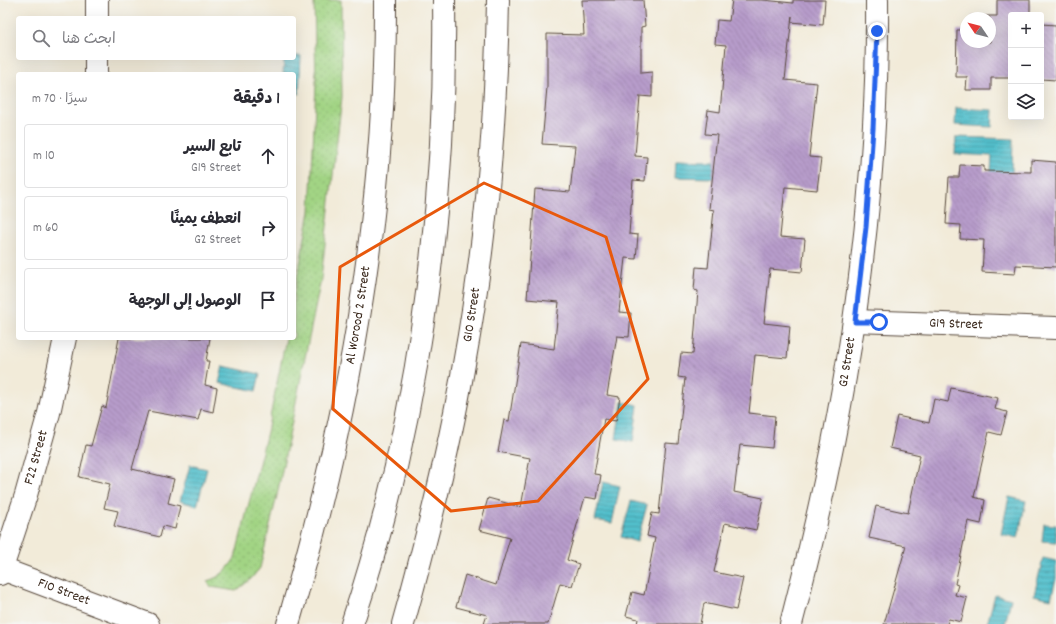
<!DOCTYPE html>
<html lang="ar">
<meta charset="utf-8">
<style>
:root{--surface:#fff;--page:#f7f7f7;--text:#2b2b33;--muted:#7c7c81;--line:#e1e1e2}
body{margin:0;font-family:Dekko,"Playpen Sans Arabic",sans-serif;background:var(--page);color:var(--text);direction:rtl}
.controls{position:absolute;right:12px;top:12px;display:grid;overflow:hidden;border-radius:4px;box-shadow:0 4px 16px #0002}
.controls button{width:36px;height:36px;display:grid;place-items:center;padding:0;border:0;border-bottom:1px solid var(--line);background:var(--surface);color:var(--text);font:20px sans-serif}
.compass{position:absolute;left:960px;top:12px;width:36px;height:36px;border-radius:50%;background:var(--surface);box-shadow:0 4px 16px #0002;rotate:305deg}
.stop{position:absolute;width:12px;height:12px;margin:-9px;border:3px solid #2563eb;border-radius:50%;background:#fff}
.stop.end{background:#2563eb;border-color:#fff;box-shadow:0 1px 4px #0008}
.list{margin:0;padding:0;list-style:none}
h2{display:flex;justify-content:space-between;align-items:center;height:52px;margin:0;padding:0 16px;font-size:17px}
h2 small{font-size:13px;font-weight:400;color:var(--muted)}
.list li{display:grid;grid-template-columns:26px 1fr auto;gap:12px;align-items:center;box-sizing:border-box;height:64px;margin:0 8px 8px;padding:0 8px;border:1px solid var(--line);border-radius:4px}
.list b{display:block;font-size:15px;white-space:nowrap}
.list p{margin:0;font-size:13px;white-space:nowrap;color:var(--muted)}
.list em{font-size:13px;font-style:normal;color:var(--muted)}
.icon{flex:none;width:22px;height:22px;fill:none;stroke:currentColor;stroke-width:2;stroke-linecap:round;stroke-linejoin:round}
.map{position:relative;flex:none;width:1056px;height:624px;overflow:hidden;direction:ltr}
.search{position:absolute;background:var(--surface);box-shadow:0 4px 16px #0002;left:16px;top:16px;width:280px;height:44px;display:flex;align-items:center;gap:10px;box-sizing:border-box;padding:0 14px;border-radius:4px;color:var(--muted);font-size:15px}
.panel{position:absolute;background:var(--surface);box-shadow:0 4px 16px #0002;left:16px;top:72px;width:280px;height:268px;border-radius:4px;direction:rtl}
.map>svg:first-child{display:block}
.grass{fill:url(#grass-dots);stroke:#6e7f51}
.water{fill:url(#water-rules);stroke:#467475}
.building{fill:url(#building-back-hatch)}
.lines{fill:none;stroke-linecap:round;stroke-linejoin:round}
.minor-casing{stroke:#56473a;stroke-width:24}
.minor{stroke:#fff;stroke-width:22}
.route{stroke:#2563eb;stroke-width:5}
.marked{fill:none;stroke:#e8590c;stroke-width:3;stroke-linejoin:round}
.labels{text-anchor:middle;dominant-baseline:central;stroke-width:3;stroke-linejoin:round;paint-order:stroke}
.street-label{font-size:14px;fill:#3b2a1e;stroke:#f6f6f2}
</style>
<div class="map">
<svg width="1056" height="624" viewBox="0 0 1056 624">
<defs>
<pattern id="grass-dots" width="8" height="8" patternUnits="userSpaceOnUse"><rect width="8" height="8" fill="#a2d484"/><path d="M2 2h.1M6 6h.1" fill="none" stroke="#8cb672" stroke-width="1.8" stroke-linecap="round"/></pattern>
<pattern id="water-rules" width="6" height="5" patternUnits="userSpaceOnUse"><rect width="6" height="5" fill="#52bfcc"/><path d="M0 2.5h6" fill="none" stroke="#459ba5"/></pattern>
<pattern id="building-back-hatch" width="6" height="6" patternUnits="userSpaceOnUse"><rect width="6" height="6" fill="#b79ccb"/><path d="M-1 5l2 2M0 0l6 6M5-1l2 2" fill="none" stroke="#967fa4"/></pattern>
</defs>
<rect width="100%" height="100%" fill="#f6f6f2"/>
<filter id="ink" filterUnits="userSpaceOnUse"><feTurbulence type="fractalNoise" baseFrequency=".025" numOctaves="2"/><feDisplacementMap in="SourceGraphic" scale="8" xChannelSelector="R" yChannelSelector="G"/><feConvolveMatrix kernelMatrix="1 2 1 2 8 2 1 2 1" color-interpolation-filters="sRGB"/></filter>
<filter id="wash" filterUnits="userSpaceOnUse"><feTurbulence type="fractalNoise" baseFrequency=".012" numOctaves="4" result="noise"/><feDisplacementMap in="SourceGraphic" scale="16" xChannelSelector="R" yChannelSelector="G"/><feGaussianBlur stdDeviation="0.9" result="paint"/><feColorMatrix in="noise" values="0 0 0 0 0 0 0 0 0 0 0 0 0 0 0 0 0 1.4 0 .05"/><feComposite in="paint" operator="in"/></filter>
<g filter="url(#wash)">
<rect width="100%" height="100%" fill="#f2ebd9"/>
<path class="grass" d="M314,0h27l1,97 -21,182 -45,221 -16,68 -9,11 -15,12 -25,-4 -4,-6c14,-4 20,-11 28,-23l32,-126 19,-94h8v-44l16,-83 6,-127z"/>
<g class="water">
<polygon points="294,56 301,56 299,94 294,94 294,74 283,74 284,58 294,58"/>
<polygon points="956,108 993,110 992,127 955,125"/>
<polygon points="956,137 1013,139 1012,173 991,172 992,156 955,154"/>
<polygon points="676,160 714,161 713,178 675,177"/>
<polygon points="223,366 260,374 256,391 219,383"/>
<polygon points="622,402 638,405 633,442 616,439"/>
<polygon points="190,465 207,469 197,506 180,501"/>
<polygon points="603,482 620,486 612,523 595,520"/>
<polygon points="1009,497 1026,501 1018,538 1001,534"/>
<polygon points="631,501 647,505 637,542 621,537"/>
<polygon points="1044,524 1056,525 1056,542 1042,541"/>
<polygon points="1043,558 1056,561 1056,578 1051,599 1034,595"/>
<polygon points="995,595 1011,599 1005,624 987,624"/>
</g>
<g id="blocks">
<g class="building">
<polygon points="582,0 643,0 645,26 641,27 641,73 652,72 652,97 640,96 635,156 647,157 645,181 633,180 629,234 638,235 636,259 625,258 619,312 631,313 629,337 617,336 607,395 620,397 616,421 604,419 594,474 601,475 597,499 585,497 567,560 579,564 572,586 560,583 548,624 484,624 487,615 456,607 465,575 496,585 510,538 479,530 488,498 521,507 530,458 498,452 504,420 509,421 521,344 554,349 559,302 527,299 535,189 570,192 575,146 542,144 547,87 547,34 584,35"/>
<polygon points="732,0 763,0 793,3 793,0 825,0 823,25 791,22 792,16 785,80 817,83 809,157 821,158 817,190 785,187 780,237 805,239 802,272 770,269 764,323 790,326 787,358 755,355 749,413 775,416 772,448 740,445 734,492 763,498 756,530 725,523 714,572 743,578 736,610 704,603 700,624 637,624 638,619 626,616 632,592 644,595 655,538 647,536 652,513 659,514 666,443 678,444 685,378 678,377 681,353 693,354 698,291 694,290 696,267 708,268 714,210 709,209 717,135 705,134 708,110 720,112 726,45 715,44 717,20 729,21"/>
<polygon points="997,0 1030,0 1030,15 1011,15 1011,78 991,78 991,90 966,90 967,77 956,77 957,30 966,30 966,42 990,42 990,18 972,18 972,16 997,16"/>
<polygon points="1041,24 1056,25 1056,80 1041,79"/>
<polygon points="1031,160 1056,162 1056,267 1016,265 1015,274 982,272 984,240 960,239 961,225 946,224 949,177 959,177 960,165 984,166 984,171 1031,172"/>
<polygon points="119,338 210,338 206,361 209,361 205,385 217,388 213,412 201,409 198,420 148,411 132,469 174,479 168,503 180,506 175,529 163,526 160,537 114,526 118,511 104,508 110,484 79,477 86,445 91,446 102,406 106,408"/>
<polygon points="951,388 998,398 995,409 1007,412 1001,435 989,432 974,497 985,500 981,524 968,521 955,584 958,585 955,595 967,598 961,622 949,619 947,624 884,624 906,546 869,538 876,506 908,513 920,455 890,448 897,416 929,423 934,399 948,402"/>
</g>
</g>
</g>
<g filter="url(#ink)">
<use href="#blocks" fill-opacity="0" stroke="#56473a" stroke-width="1"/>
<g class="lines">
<defs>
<g id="minor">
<polyline points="97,0 97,18"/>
<polyline points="96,74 96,58"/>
<path id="s1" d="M855,321l201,7"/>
<path id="s2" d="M2,569l146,55"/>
<path id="s3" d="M0,574l26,-79 23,-82 16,-75"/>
<path id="s4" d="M288,624c59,-200 98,-415 97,-624"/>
<path d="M352,624c66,-197 95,-416 92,-624"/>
<path id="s5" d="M403,624c24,-86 46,-172 61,-260 22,-120 32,-242 34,-364"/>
<path id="s6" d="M791,624c54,-204 88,-413 86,-624"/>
</g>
</defs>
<use href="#minor" class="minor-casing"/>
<use href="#minor" class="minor"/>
</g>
</g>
<g class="lines" filter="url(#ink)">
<polyline class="route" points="877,31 873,129 866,227 855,322 879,322"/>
</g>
<path class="marked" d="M484,183l122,54 42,142 -110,122 -87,10 -118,-102 7,-142z"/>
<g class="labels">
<g class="street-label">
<text stroke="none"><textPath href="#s4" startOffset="317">Al Worood 2 Street</textPath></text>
<text stroke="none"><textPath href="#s5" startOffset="317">G10 Street</textPath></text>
<text stroke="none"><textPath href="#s1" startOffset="101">G19 Street</textPath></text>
<text stroke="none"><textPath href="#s6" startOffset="268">G2 Street</textPath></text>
<text stroke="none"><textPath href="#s3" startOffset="122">F22 Street</textPath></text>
<text stroke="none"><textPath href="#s2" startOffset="66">F10 Street</textPath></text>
</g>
</g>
</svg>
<div class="controls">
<button>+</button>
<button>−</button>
<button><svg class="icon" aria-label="layers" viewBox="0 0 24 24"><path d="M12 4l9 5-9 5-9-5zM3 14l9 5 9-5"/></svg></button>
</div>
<svg class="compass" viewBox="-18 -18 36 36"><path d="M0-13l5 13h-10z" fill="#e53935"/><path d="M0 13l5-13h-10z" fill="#7c7c81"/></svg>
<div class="stop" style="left:879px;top:322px"></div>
<div class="stop end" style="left:877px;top:31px"></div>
<div class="search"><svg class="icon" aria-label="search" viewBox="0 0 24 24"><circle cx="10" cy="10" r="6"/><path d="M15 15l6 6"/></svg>ابحث هنا</div>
<section class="panel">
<h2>1 دقيقة<small>سيرًا · 70 m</small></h2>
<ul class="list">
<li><svg class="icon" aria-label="ahead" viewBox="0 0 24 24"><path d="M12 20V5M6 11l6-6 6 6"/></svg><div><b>تابع السير</b><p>G19 Street</p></div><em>10 m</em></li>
<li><svg class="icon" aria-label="right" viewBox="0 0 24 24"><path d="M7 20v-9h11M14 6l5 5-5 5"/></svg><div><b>انعطف يمينًا</b><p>G2 Street</p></div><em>60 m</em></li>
<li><svg class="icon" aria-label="arrive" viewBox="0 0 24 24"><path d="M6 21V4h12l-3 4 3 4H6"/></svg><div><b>الوصول إلى الوجهة</b></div></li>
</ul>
</section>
</div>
